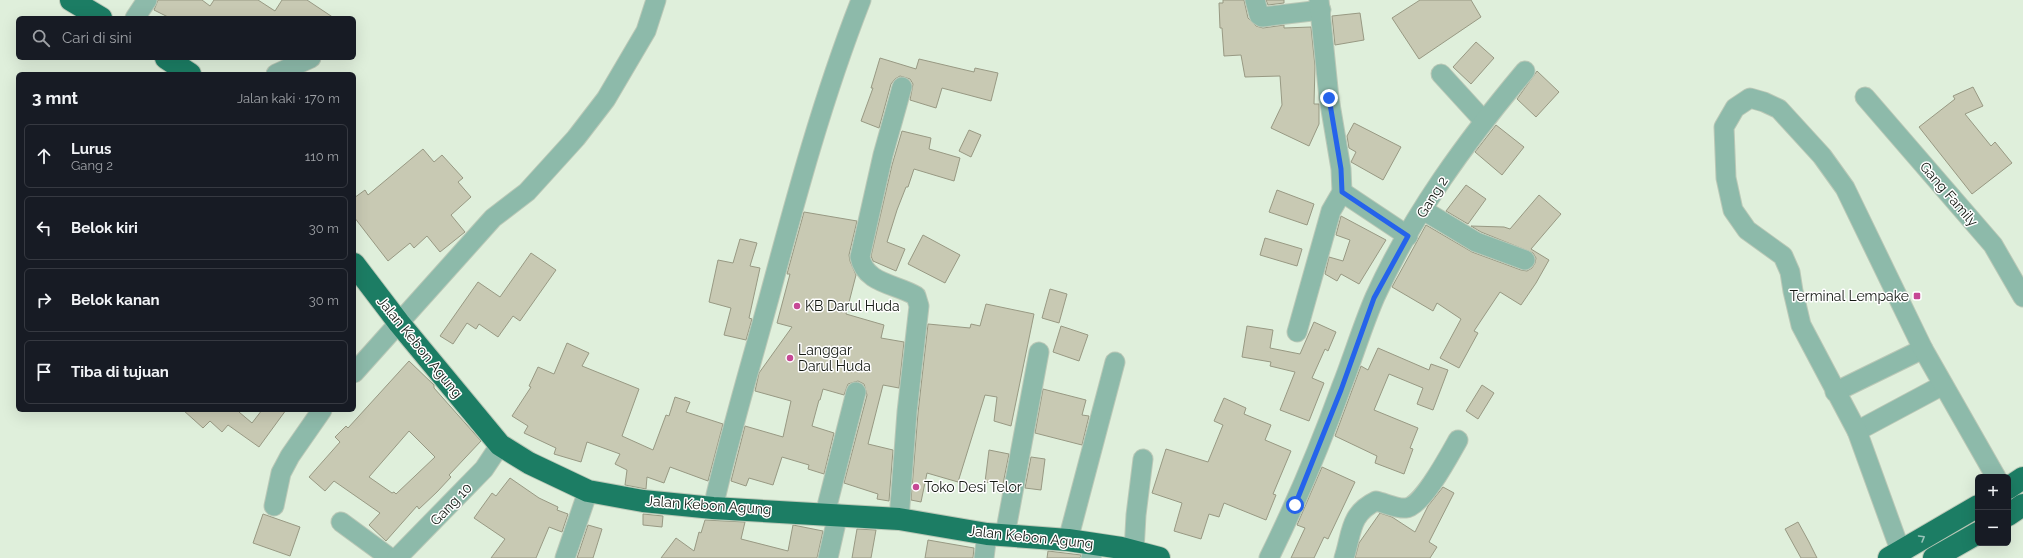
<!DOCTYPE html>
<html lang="id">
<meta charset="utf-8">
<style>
:root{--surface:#171b24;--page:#20242c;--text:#f1f3f6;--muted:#9ea1a6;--line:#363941}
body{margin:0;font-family:Raleway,sans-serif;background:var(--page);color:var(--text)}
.controls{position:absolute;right:12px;bottom:12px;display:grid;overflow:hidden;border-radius:6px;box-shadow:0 4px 16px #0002}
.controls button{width:36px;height:36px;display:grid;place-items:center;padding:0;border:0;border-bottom:1px solid var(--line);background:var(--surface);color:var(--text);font:20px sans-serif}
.stop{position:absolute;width:12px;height:12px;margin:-9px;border:3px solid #2563eb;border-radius:50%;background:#fff}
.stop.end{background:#2563eb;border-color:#fff;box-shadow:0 1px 4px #0008}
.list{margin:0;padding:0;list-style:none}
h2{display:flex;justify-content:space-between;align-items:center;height:52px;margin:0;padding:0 16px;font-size:17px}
h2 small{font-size:13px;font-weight:400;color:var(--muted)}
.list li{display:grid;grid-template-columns:26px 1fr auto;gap:12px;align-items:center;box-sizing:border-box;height:64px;margin:0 8px 8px;padding:0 8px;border:1px solid var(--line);border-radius:6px}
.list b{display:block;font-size:15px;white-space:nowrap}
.list p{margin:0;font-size:13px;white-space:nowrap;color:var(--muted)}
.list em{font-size:13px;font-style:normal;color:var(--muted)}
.icon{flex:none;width:22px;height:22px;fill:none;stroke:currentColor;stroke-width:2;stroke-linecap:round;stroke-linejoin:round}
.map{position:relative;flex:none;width:2023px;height:558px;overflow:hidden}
.search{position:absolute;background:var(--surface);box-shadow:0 4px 16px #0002;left:16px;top:16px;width:340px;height:44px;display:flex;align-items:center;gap:10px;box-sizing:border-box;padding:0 14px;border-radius:6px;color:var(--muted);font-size:15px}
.panel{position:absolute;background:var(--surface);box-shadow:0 4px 16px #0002;left:16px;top:72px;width:340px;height:340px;border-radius:6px}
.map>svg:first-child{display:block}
.building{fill:#c8c9b3;stroke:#989983;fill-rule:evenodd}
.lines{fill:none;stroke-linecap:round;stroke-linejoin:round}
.minor-casing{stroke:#bac8b7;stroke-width:21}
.highway-casing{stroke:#bac8b7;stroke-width:24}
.minor{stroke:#8dbaaa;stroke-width:19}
.highway{stroke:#1c7d64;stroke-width:22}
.oneway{stroke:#99c4b9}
.route{stroke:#2563eb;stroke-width:5}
.poi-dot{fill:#c64895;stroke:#fff;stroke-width:1.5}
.labels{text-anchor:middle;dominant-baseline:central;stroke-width:3;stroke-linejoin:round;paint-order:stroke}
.street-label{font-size:14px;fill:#131812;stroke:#fff}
.poi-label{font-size:14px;fill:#131812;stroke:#fff;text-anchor:start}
</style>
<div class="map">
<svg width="2023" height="558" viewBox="0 0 2023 558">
<rect width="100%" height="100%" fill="#dfefdb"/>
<g class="building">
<polygon points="158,0 202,0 210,6 214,0 258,0 275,11 282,0 307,0 334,18 170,18 154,10"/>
<polygon points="1223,0 1244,0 1248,18 1256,26 1263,28 1284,25 1284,28 1311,27 1315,66 1314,104 1319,104 1319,124 1309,146 1271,128 1282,105 1280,76 1245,77 1241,55 1224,56 1222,28 1220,28 1219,3 1223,3"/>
<polygon points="1266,0 1284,0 1284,3 1268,5"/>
<polygon points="1420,0 1471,0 1481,17 1419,59 1392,18"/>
<polygon points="1360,13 1364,40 1335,45 1332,16"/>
<polygon points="1476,42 1494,58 1471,84 1453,67"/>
<polygon points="880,58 916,69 919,59 974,72 975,68 998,73 991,101 942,88 936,108 910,100 913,84 910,79 900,76 895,79 891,84 879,128 861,121 873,88 871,88"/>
<polygon points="1537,71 1559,92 1536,117 1517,99"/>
<polygon points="1973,87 1983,106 1965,114 1991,146 1995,142 2012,163 1972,194 1919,127 1955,99 1953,96"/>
<polygon points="1354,123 1401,147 1383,180 1351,162 1356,152 1349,148 1347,136"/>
<polygon points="1496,125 1524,147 1502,175 1475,152"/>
<polygon points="969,130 981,135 971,157 959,151"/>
<polygon points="902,131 931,138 929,149 960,158 954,181 914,169 908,187 906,187 897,210 887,242 905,249 896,271 873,261 871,256 892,165"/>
<polygon points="423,149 434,162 442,155 463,178 458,182 471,197 451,215 465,232 440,252 427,236 414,248 410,243 388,261 354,217 354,198 365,190 368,195"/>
<polygon points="1466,185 1486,199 1468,224 1446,211"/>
<polygon points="1277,190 1314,204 1307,225 1269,212"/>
<polygon points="1539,195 1561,214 1531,249 1549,260 1536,283 1521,305 1500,292 1474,331 1478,333 1459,368 1440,358 1461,319 1437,303 1433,311 1392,287 1426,225 1472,252 1521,270 1527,271 1532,268 1535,263 1536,258 1533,253 1481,232 1471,226 1504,227 1510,229"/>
<polygon points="804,212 857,221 849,255 850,261 856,275 846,314 884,325 881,338 904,342 899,388 883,385 868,444 893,450 889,501 877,499 878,494 844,483 867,395 864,384 858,381 848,384 844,395 823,389 820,400 819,400 812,426 834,433 824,474 808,469 809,465 782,457 773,485 749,478 746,486 731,481 745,426 783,437 791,401 755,391 759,373 792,327 777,323 790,274 787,274"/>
<polygon points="1341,216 1386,240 1359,284 1341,274 1337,281 1325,274 1329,257 1343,261 1350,240 1336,235"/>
<polygon points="923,235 960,255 945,283 908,264"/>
<polygon points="1265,238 1302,249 1297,266 1260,255"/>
<polygon points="740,239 757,243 750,266 760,268 749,318 752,319 746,340 724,335 731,308 709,302 718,260 733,263"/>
<polygon points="531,253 556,270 520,321 513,316 498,337 479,324 476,329 467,323 453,344 440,336 478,282 500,297"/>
<polygon points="1050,289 1067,294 1059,323 1042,318"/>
<polygon points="986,304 1034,314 1011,426 994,421 997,397 985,395 958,482 927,473 921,502 911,500 918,413 928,324 970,328 971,324 980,326"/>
<polygon points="1314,322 1336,332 1328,351 1325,349 1312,378 1324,383 1309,421 1280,410 1295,372 1270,366 1271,362 1242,357 1247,326 1273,330 1270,348 1300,354"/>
<polygon points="1061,326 1088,335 1079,361 1053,352"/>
<polygon points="567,343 589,353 582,366 639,389 622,436 653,450 666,415 669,416 675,397 690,402 686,412 723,424 708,481 670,467 664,483 647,477 646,489 625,485 627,470 615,464 620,454 587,442 581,462 554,454 556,448 524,433 528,426 512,416 531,387 529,386 538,367 554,374"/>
<polygon points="1378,348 1429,370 1431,364 1448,370 1433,410 1417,404 1423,388 1389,374 1374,410 1418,428 1410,448 1413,449 1404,474 1375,463 1377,456 1335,436 1361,366 1368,370"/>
<path d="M409,361l25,24v3l47,53 -32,34 2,2 -14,15 -18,17 -2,-3 -31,35 -17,-16 11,-12 -46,-32 -9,10 -16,-14 31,-35 -5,-5 11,-11 2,2zM409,431l26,26 -39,37 -2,-2 -2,1 -23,-16z"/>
<polygon points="1482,385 1494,393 1478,419 1466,411"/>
<polygon points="1043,389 1086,400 1082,415 1089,416 1082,445 1035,433"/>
<polygon points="1224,398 1246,408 1244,414 1271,425 1265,440 1291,451 1273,494 1276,495 1266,520 1224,503 1219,517 1209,514 1201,539 1174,531 1182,503 1152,493 1166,449 1208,462 1223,425 1214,421"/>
<polygon points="183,410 241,410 239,412 252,423 262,410 286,410 259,447 228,425 222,432 210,421 203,428"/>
<polygon points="989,450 1009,454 1003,484 985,482"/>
<polygon points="1031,457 1045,459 1041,490 1025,488"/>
<polygon points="1322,467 1355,482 1328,539 1324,537 1314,558 1291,558 1305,528 1297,525"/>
<polygon points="510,478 539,498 558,507 557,510 568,514 562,532 549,527 536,558 491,558 505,539 474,518 492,493 496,496"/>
<polygon points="1443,487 1454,493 1429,542 1437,547 1430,558 1355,558 1359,543 1380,513 1392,517 1415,532 1428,506"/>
<polygon points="263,514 300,527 290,556 253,543"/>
<polygon points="643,514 663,516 662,527 643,525"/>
<polygon points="705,520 745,522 741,539 788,551 793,525 823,531 817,558 661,558 676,538 694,551 699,532 701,533"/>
<polygon points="1798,522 1809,542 1817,558 1801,558 1796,549 1785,529"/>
<polygon points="588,525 602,529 593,558 577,558"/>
<polygon points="857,529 876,530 871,558 852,558"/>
<polygon points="928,540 974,548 973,558 925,558"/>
<polygon points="1048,551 1081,555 1080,558 1047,558"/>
</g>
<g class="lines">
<defs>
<g id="minor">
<polyline points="1255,0 1259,15 1262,17 1321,10"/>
<polyline points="135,18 147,0"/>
<polyline points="276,74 311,58"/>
<polyline points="1441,74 1483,120"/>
<polyline points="1865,97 1993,245 2023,297"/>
<polyline points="1342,192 1408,236"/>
<polyline points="1423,210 1476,242 1525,260"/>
<polyline points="1297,332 1331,211 1342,192 1341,169 1329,98 1319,0"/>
<polyline points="354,373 493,218 527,192 576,138 606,99 646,31 656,0"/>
<polyline points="1835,392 1923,349"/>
<polyline points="1857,431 1943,385"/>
<polyline points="274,506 281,473 290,456 322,410"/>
<path d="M713,508c16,-71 37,-140 56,-210 27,-101 54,-201 92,-298"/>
<polyline points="825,514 856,392"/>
<path d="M899,519l8,-107 12,-106 -3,-10c-19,-12 -51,-12 -56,-39l23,-102 19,-68"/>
<polyline points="341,522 390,558"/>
<polyline points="1005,535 1039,352"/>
<polyline points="1068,540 1115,362"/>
<polyline points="1134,551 1136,515 1143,459"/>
<polyline points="397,558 484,469 500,445"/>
<polyline points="565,558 588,491"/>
<polyline points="828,558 838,514"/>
<polyline points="984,558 987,534"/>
<polyline points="1091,558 1095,544"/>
<path d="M1269,558c27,-55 51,-112 72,-170 12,-30 21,-61 34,-91 37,-82 92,-157 150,-226"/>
<path d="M1344,558c8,-24 5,-44 32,-57 9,2 21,8 30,7 16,-1 44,-54 52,-68"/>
<polyline points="1903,558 1857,431 1801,325 1793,291 1790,272 1783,256 1747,230 1733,210 1726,178 1724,127 1735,108 1750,98 1764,102 1779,109 1822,156 1845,188 1923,349 1996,477"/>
</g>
<g id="highway">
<polyline points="71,0 101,18"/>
<polyline points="166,58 190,74"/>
<polyline points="354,264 399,323 500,445 529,463 588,491 643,501 713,508 899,519 987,534 1068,540 1121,548 1159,558"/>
<polyline points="2008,488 2023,478"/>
<polyline points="2008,515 2023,505"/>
<polyline points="1889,558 1978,506"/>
<polyline points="1934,558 1978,533"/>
</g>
</defs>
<use href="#minor" class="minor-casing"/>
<use href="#highway" class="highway-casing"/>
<use href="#minor" class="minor"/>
<use href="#highway" class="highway"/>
</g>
<defs><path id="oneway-chevron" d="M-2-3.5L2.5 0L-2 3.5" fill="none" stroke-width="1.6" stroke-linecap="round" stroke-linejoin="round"/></defs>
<use class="oneway" href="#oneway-chevron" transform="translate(1922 538) rotate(-30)"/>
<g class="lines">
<polyline class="route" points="1295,505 1341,390 1374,298 1408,236 1342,192 1341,169 1329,98"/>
</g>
<g class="poi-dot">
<rect x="1913" y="292" width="8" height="8" rx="2"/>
<circle cx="797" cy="306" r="4"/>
<circle cx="790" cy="358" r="4"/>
<circle cx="916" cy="487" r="4"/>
</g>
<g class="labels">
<g class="street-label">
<text transform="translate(1949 194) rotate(49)">Gang Family</text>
<text transform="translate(1432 197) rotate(-58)">Gang 2</text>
<text transform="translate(420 347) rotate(51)">Jalan Kebon Agung</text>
<text transform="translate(451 504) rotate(-46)">Gang 10</text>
<text transform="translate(709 505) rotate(4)">Jalan Kebon Agung</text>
<text transform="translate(1031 537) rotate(6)">Jalan Kebon Agung</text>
</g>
<g class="poi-label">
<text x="1909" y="296" text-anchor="end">Terminal Lempake</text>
<text x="805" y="306">KB Darul Huda</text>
<text x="798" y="350">Langgar<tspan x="798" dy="16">Darul Huda</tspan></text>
<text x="924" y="487">Toko Desi Telor</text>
</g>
</g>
</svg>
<div class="controls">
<button>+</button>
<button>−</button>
</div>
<div class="stop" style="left:1295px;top:505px"></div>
<div class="stop end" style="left:1329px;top:98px"></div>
<div class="search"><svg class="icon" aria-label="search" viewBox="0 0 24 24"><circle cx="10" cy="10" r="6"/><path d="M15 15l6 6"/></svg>Cari di sini</div>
<section class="panel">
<h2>3 mnt<small>Jalan kaki · 170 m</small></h2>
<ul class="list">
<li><svg class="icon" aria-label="ahead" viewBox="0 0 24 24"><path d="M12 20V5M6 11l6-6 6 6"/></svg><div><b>Lurus</b><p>Gang 2</p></div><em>110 m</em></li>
<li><svg class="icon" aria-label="left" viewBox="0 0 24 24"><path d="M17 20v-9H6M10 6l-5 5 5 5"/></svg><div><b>Belok kiri</b></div><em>30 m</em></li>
<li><svg class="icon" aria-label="right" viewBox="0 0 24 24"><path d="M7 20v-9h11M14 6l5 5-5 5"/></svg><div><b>Belok kanan</b></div><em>30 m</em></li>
<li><svg class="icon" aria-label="arrive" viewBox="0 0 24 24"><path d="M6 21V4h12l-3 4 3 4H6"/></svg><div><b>Tiba di tujuan</b></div></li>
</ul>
</section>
</div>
